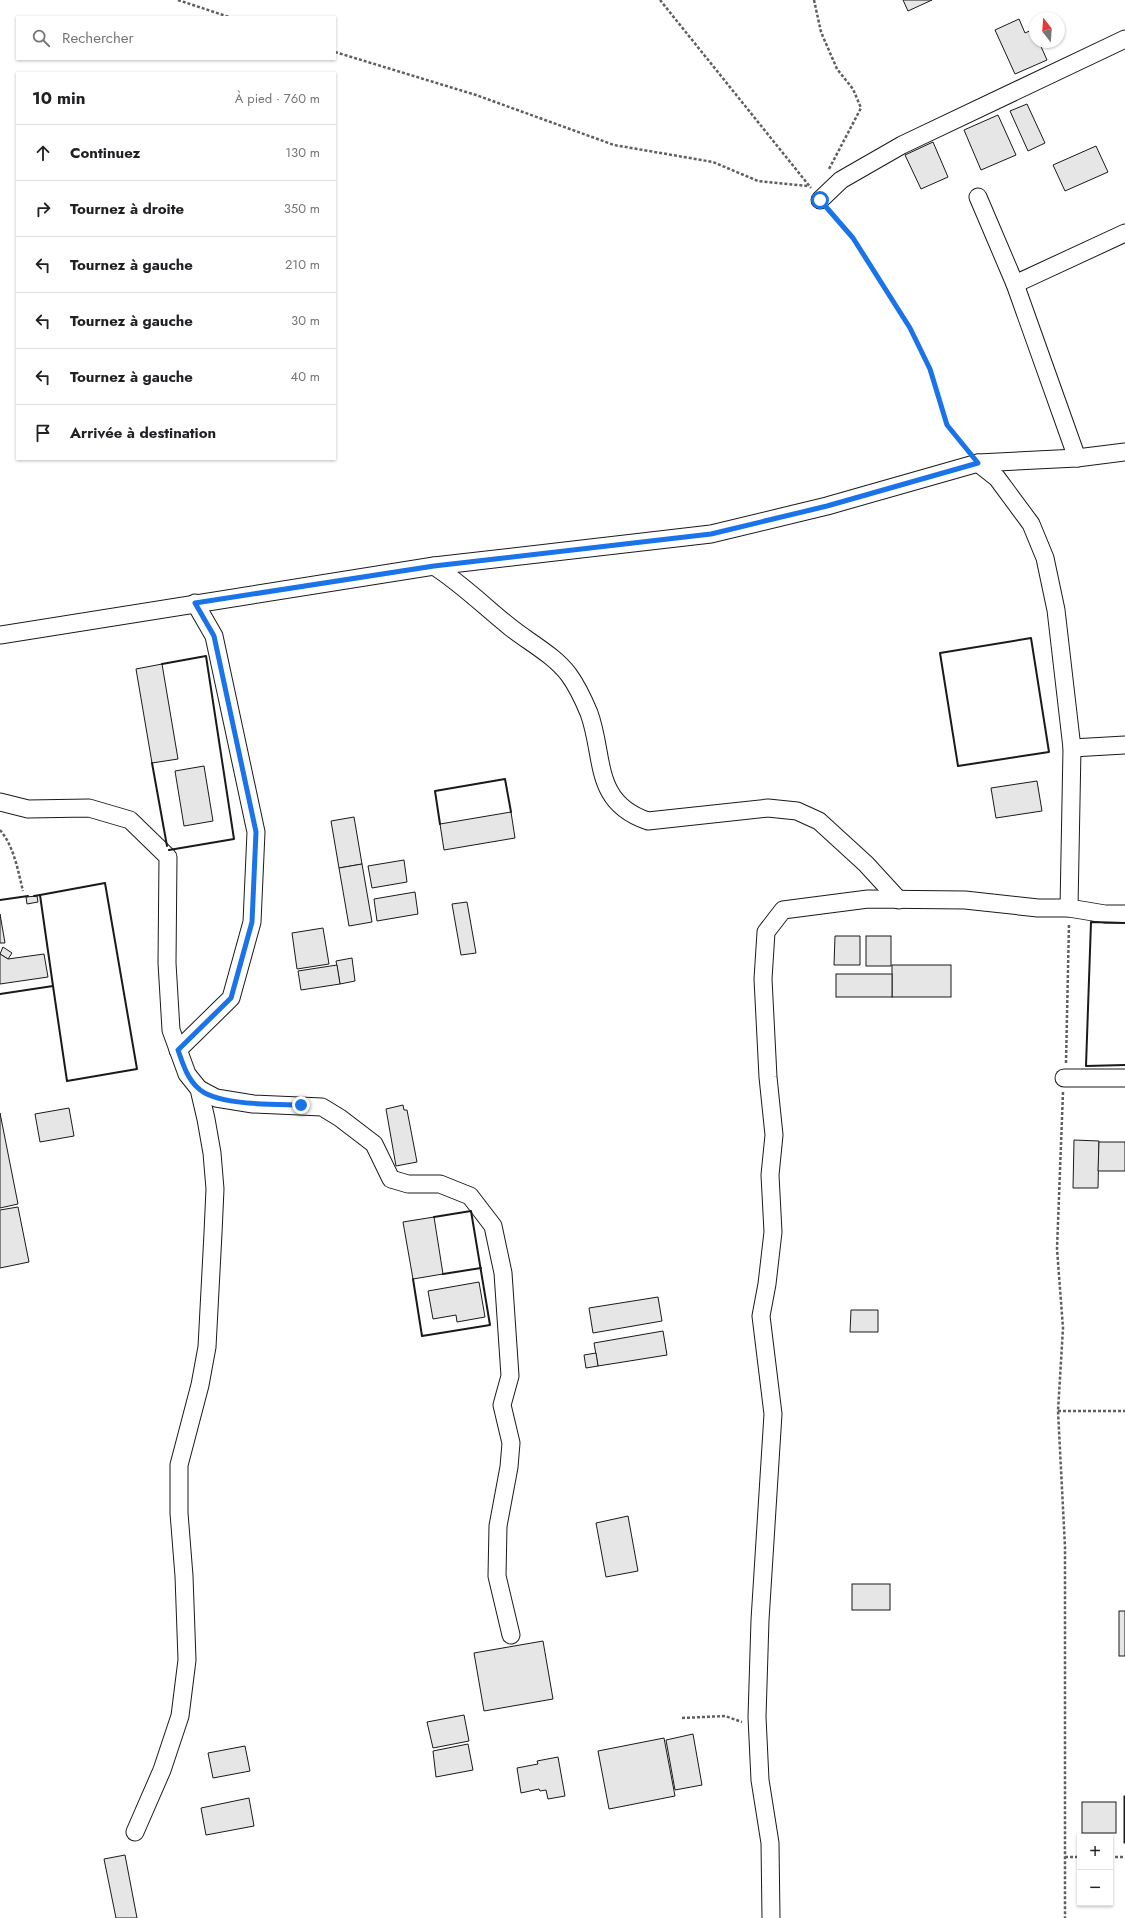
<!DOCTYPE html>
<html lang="fr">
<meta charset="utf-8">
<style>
:root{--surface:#fff;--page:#f2f2f2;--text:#202124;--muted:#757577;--line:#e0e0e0}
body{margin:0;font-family:Jost,sans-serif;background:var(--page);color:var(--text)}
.controls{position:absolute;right:12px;bottom:12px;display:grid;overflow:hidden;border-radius:0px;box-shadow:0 1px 3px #0004}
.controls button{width:36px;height:36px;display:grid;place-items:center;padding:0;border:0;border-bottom:1px solid var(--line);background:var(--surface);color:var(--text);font:20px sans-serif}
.compass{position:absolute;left:1029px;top:12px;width:36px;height:36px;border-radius:50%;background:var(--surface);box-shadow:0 1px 3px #0004;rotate:343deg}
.stop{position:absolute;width:12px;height:12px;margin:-9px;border:3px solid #1a73e8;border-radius:50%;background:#fff}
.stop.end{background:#1a73e8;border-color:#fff;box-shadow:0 1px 4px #0008}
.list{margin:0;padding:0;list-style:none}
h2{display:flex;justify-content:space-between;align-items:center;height:52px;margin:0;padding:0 16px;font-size:17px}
h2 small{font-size:13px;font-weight:400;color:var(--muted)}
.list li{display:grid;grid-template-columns:26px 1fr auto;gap:12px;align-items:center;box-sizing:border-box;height:56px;padding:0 16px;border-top:1px solid var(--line)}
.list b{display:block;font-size:15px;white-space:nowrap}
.list em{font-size:13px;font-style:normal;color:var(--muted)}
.icon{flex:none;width:22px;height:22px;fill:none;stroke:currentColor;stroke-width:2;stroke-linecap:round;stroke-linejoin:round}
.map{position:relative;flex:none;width:1125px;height:1918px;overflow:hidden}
.search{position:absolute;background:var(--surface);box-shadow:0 1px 3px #0004;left:16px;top:16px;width:320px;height:44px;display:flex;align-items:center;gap:10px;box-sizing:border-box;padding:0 14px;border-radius:0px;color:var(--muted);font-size:15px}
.panel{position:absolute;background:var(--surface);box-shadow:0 1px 3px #0004;left:16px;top:72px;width:320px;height:388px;border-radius:0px}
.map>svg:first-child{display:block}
.building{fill:#e6e6e6;stroke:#1a1a1a}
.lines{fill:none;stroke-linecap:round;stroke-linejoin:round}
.minor-casing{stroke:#1a1a1a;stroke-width:19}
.path{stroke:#5f5f5f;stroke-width:2.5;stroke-dasharray:3 2;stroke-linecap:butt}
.minor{stroke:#fff;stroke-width:17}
.wall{stroke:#1a1a1a;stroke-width:2}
.route{stroke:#1a73e8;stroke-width:5}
</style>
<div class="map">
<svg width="1125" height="1918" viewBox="0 0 1125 1918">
<rect width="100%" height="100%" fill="#fff"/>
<g class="building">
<polygon points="903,0 932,0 908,11"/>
<polygon points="1019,19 1025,33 1034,29 1035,42 1039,42 1047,60 1015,74 995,30"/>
<polygon points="1027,104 1045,143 1028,151 1010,111"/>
<polygon points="998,115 1016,155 981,170 964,130"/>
<polygon points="933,142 948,177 921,189 905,155"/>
<polygon points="1096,146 1108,172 1065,191 1053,165"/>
<polygon points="162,664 178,759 152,763 136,669"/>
<polygon points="204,766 213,821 184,826 175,771"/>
<polygon points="1037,781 1042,811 996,818 991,788"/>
<polygon points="511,812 515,838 444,850 440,824"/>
<polygon points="354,817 362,864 339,868 331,821"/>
<polygon points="404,860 407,882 372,888 368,866"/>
<polygon points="362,864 372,922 349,926 339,868"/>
<polygon points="415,892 418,914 377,921 374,899"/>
<polygon points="37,896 38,902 27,904 26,897"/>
<polygon points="467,902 476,953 461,955 452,904"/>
<polygon points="0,914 5,943 0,943"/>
<polygon points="323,928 329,964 297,969 292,933"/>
<polygon points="835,936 860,936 860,965 834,965"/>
<rect x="866" y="936" width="25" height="30"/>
<polygon points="3,947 12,953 8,959 0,954"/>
<polygon points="0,954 8,959 44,954 48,977 0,984"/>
<polygon points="352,958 355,981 340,984 336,961"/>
<polygon points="337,965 340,984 301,990 298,971"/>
<rect x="892" y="965" width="59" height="32"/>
<rect x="836" y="974" width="56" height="23"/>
<polygon points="403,1105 404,1110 407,1110 417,1162 396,1166 386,1109"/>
<polygon points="69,1108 74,1136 40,1142 35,1114"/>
<polygon points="0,1113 18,1204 0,1208"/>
<polygon points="1074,1140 1099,1141 1098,1188 1073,1188"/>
<polygon points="1099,1142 1125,1142 1125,1171 1098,1171"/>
<polygon points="18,1207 29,1262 0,1268 0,1210"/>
<polygon points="434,1217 443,1274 413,1279 403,1222"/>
<polygon points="479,1282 485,1317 457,1322 456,1315 433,1319 428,1291"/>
<polygon points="658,1297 662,1321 593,1333 589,1308"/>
<polygon points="851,1310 878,1310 878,1332 850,1332"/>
<polygon points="663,1331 667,1355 598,1366 594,1343"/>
<polygon points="596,1353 598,1366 586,1368 584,1355"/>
<polygon points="628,1516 638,1571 606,1577 596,1523"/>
<rect x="852" y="1584" width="38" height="26"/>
<rect x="1119" y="1611" width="6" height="45"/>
<polygon points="543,1641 553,1699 484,1711 474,1653"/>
<polygon points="464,1715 469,1741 433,1748 427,1722"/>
<polygon points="693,1734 702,1785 675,1790 666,1740"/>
<polygon points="664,1738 675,1796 609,1809 598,1751"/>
<polygon points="468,1744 473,1770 436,1777 433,1751"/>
<polygon points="245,1746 250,1771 213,1778 208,1753"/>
<polygon points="558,1757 565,1796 548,1799 546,1790 540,1791 539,1789 521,1793 517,1768 538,1764 537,1761"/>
<rect x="1124" y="1796" width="1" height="47"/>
<polygon points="249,1798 254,1826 206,1835 201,1808"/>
<rect x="1082" y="1802" width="34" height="31"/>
<polygon points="125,1855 137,1918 116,1918 104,1859"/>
</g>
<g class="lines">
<defs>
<g id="minor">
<polyline points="978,197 1015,284 1077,458"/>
<polyline points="820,200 841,180 902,145 1125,39"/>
<polyline points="1015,284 1125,233"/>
<polyline points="978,463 997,478 1031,524 1045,558 1056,610 1072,748 1069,908"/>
<path d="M434,566c28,18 51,41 76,61 20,16 44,28 59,48 8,11 15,26 20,38 16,44 3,89 59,108l120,-13 29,3 22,10 47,43 33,36"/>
<polyline points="0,635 434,566 711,534 827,506 978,463 1077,458 1125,452"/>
<polyline points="1072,748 1125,745"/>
<polyline points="0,802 28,809 89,808 130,820 168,857 167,963 171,1030 187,1074 199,1089 206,1119 212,1153 215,1189 213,1233 207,1347 200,1385 179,1465 179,1513 184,1576 187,1660 180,1716 162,1770 135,1832"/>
<polyline points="178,1050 231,998 252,922 256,832 214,636 195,603"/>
<polyline points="1064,1078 1125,1078"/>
<polyline points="199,1089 216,1098 253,1104 322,1107 340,1118 374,1144 391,1179 408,1184 440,1184 470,1196 493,1226 503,1273 510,1376 502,1405 511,1443 509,1467 498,1526 497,1576 511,1635"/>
<polyline points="771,1918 770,1843 760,1780 757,1717 760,1620 773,1414 761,1316 767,1284 773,1232 770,1175 774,1135 768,1077 763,979 766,932 783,910 868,899 965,900 1038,908 1069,908 1105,914 1125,914"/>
</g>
</defs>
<use href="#minor" class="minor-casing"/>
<g class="path">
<polyline points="178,0 229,17"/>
<polyline points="660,0 811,188"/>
<polyline points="814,0 821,32 837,69 853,89 861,108 829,169"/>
<polyline points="335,52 476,95 614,145 713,162 758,181 808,186"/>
<polyline points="829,211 853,238 910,328 929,369 947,425 967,450"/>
<path d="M0,830c14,16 18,41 23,61"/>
<polyline points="1066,1063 1069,923"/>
<polyline points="1063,1092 1057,1249 1063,1328 1058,1411 1065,1547 1065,1918"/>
<polyline points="1058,1411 1125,1411"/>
<polyline points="682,1718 725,1716 742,1722"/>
<polyline points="1065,1857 1080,1857"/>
<polyline points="1110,1857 1125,1857"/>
</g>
<use href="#minor" class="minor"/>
<g class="wall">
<polygon points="1031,638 1049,752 958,766 940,653"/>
<polyline points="162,664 206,656 234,839 169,850"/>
<polyline points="152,763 167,846"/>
<polyline points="440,824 435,791 505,779 511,812"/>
<polyline points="40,895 105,883 137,1069 67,1081 53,986"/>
<polyline points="0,900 28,896"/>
<polyline points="1125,923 1091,922 1086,1066 1125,1065"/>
<polyline points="0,994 53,986 40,895 34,896"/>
<polyline points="443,1274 481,1268"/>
<polyline points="413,1279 422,1336 490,1325 471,1211 434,1217"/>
</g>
</g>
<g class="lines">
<path class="route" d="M301,1105c-25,-1 -85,1 -103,-17 -11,-10 -15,-24 -20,-38l53,-52 21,-76 4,-90 -42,-196 -19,-33 239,-37 277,-32 116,-28 151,-43 -31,-38 -17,-56 -20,-41 -57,-90 -33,-38"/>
</g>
</svg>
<div class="controls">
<button>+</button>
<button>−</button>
</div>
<svg class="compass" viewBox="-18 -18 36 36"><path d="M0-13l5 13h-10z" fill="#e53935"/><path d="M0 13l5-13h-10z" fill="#757577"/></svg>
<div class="stop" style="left:820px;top:200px"></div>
<div class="stop end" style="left:301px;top:1105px"></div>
<div class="search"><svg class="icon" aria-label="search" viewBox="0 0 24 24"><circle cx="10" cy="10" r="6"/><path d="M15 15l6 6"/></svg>Rechercher</div>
<section class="panel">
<h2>10 min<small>À pied · 760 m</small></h2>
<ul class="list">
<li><svg class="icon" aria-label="ahead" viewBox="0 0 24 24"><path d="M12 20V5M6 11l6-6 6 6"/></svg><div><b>Continuez</b></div><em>130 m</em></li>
<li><svg class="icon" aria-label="right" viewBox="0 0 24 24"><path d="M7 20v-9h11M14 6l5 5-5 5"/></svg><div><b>Tournez à droite</b></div><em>350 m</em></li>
<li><svg class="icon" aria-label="left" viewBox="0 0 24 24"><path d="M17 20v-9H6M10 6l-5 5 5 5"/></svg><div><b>Tournez à gauche</b></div><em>210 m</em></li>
<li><svg class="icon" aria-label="left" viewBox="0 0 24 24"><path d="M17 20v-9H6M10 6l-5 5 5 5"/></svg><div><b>Tournez à gauche</b></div><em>30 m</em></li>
<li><svg class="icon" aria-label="left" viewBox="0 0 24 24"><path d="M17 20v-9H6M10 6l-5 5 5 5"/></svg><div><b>Tournez à gauche</b></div><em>40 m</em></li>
<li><svg class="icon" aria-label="arrive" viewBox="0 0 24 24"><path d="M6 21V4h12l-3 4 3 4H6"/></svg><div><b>Arrivée à destination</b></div></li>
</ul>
</section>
</div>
